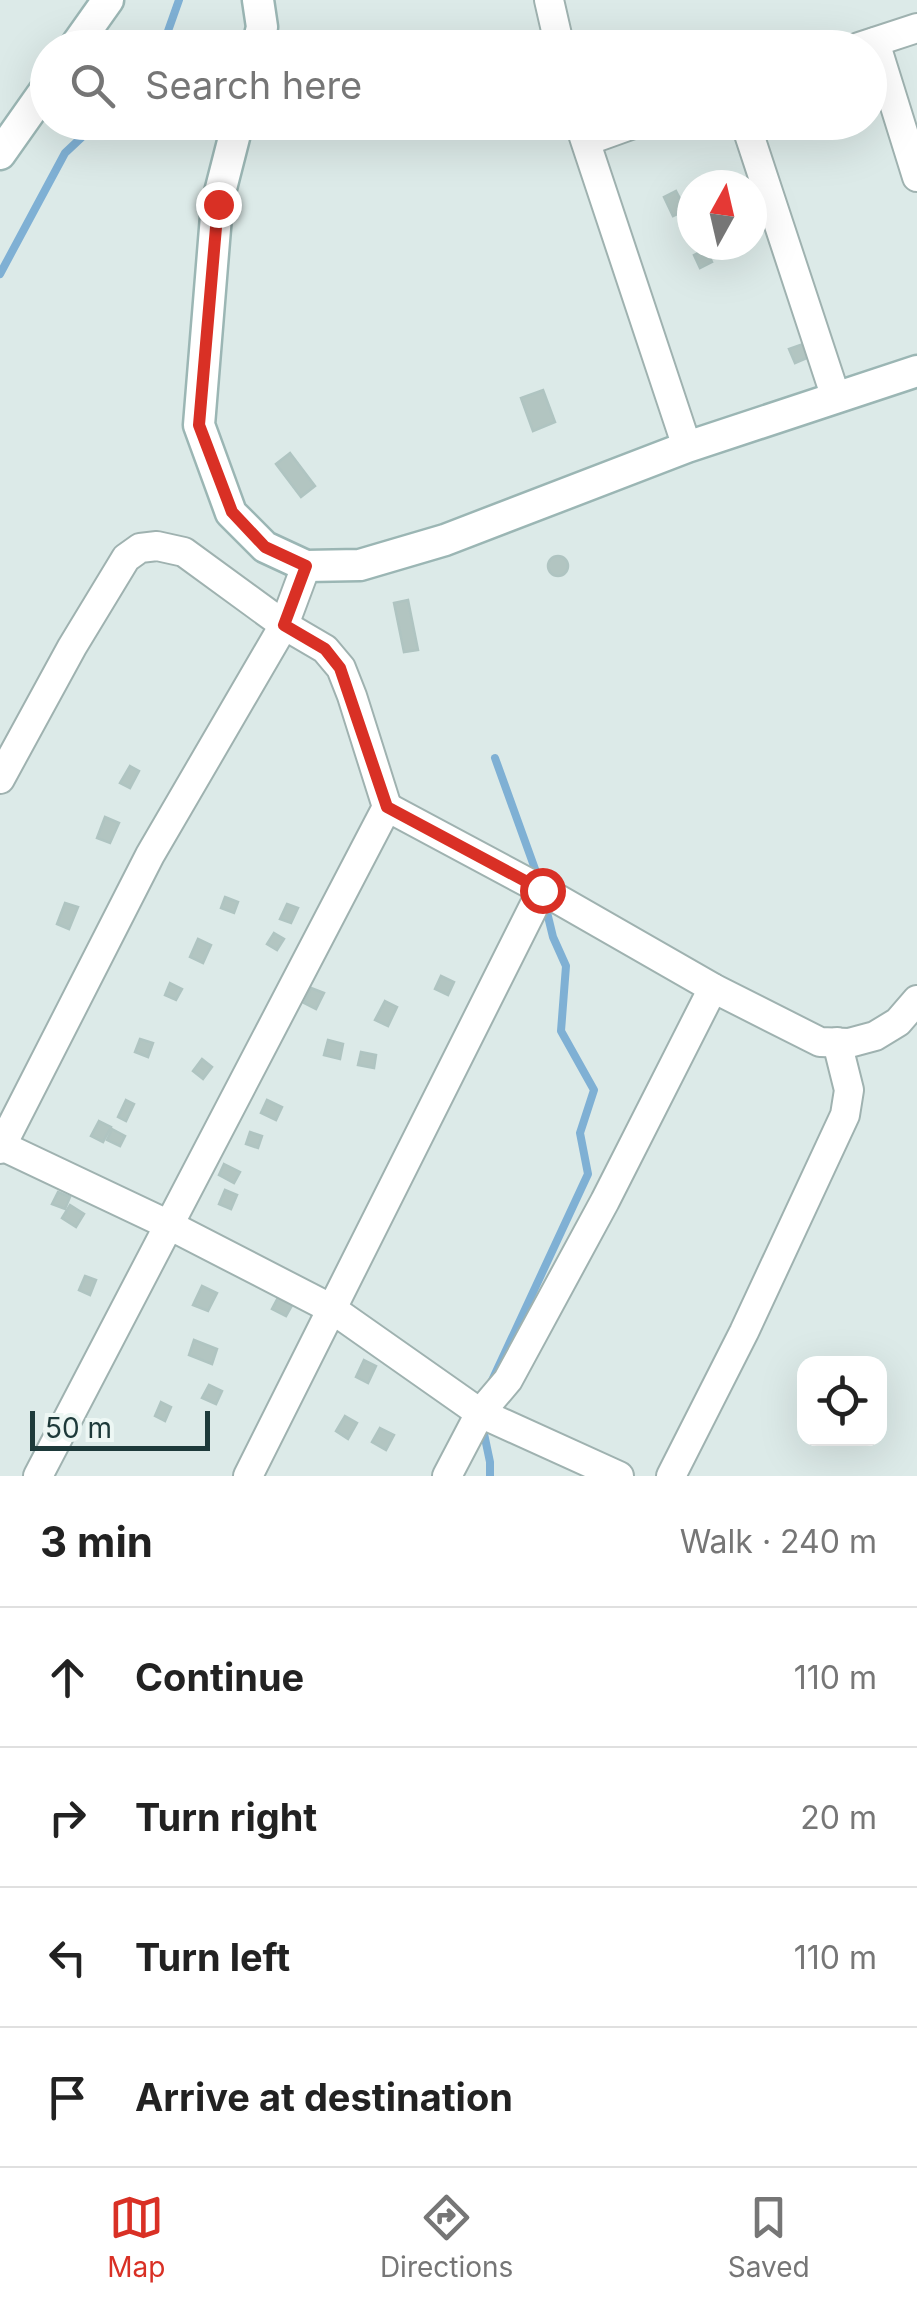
<!DOCTYPE html>
<meta charset="utf-8">
<style>
:root{--surface:#fff;--page:#f6f6f6;--text:#222;--muted:#767676;--line:#e0e0e0;--accent:#d93025}
body{margin:0;font-family:Inter,sans-serif;background:var(--page);color:var(--text)}
.controls{position:absolute;right:30px;bottom:30px;display:grid;overflow:hidden;border-radius:20px;box-shadow:0 10px 40px #0002}
.controls button{width:90px;height:90px;display:grid;place-items:center;padding:0;border:0;border-bottom:2px solid var(--line);background:var(--surface);color:var(--text);font:50px sans-serif}
.compass{position:absolute;left:677px;top:170px;width:90px;height:90px;border-radius:50%;background:var(--surface);box-shadow:0 10px 40px #0002;rotate:8deg}
.scale{position:absolute;left:30px;bottom:25px;width:180px;box-sizing:border-box;padding-left:10px;border:5px solid #1d3a3a;border-top:0;font-size:28px;line-height:35px;white-space:nowrap;color:#1d3a3a;-webkit-text-stroke:8px #edf7f4;paint-order:stroke}
.stop{position:absolute;width:30px;height:30px;margin:-22px;border:8px solid #d93025;border-radius:50%;background:#fff}
.stop.end{background:#d93025;border-color:#fff;box-shadow:0 2px 10px #0008}
.list{margin:0;padding:0;list-style:none}
h2{display:flex;justify-content:space-between;align-items:center;height:130px;margin:0;padding:0 40px;font-size:42px}
h2 small{font-size:32px;font-weight:400;color:var(--muted)}
.list li{display:grid;grid-template-columns:65px 1fr auto;gap:30px;align-items:center;box-sizing:border-box;height:140px;padding:0 40px;border-top:2px solid var(--line)}
.list b{display:block;font-size:38px;white-space:nowrap}
.list em{font-size:32px;font-style:normal;color:var(--muted)}
.icon{flex:none;width:55px;height:55px;fill:none;stroke:currentColor;stroke-width:2;stroke-linecap:round;stroke-linejoin:round}
.map{position:relative;flex:none;width:917px;height:1476px;overflow:hidden}
.search{position:absolute;background:var(--surface);box-shadow:0 10px 40px #0002;left:30px;right:30px;top:30px;height:110px;display:flex;align-items:center;gap:25px;box-sizing:border-box;padding:0 35px;border-radius:55px;color:var(--muted);font-size:38px}
.sheet{height:690px;background:var(--surface)}
nav{display:flex;justify-content:space-around;align-items:center;box-sizing:border-box;height:140px;border-top:2px solid var(--line);background:var(--surface);font-size:28px;color:var(--muted)}
nav a{display:grid;justify-items:center;gap:5px}
nav .on{color:var(--accent)}
.map>svg:first-child{display:block}
.lines{fill:none;stroke-linecap:round;stroke-linejoin:round}
.stream{stroke:#7fb0d4;stroke-width:8}
.building{fill:#b2c5c1;stroke:#afc4c1;stroke-width:2.5}
.minor-casing{stroke:#9fb2b0;stroke-width:32}
.secondary-casing{stroke:#9bb6b4;stroke-width:35}
.minor{stroke:#fff;stroke-width:28}
.secondary{stroke:#fff;stroke-width:30}
.route{stroke:#d93025;stroke-width:12}
</style>
<div class="map">
<svg width="917" height="1476" viewBox="0 0 917 1476">
<rect width="100%" height="100%" fill="#dceae8"/>
<g class="lines">
<g class="stream">
<polyline points="162,48 179,0"/>
<polyline points="0,274 65,153 98,122"/>
<polyline points="495,758 539,880"/>
<polyline points="489,1387 588,1174 580,1133 594,1090 561,1031 566,966 553,937 545,904"/>
<polyline points="482,1424 490,1462 490,1476"/>
</g>
</g>
<g class="building">
<polygon points="676,191 686,210 673,216 664,197"/>
<polygon points="706,249 712,262 700,268 694,255"/>
<polygon points="803,344 809,357 795,363 789,349"/>
<polygon points="543,390 555,422 533,431 521,398"/>
<polygon points="290,453 315,486 301,497 276,464"/>
<circle cx="558" cy="566" r="10"/>
<polygon points="408,600 418,650 404,652 394,603"/>
<polygon points="130,766 139,771 130,788 120,783"/>
<polygon points="105,817 119,823 110,843 97,838"/>
<polygon points="225,897 238,902 234,913 221,908"/>
<polygon points="65,903 78,907 69,929 57,924"/>
<polygon points="287,904 298,908 291,923 280,919"/>
<polygon points="274,933 284,939 277,950 267,944"/>
<polygon points="198,939 211,945 203,963 190,957"/>
<polygon points="441,976 454,982 448,995 435,989"/>
<polygon points="170,983 182,989 176,1000 165,995"/>
<polygon points="311,988 324,993 316,1009 304,1003"/>
<polygon points="385,1001 397,1007 388,1026 375,1020"/>
<polygon points="140,1039 153,1043 148,1057 135,1052"/>
<polygon points="328,1040 343,1044 340,1059 324,1055"/>
<polygon points="361,1052 376,1055 374,1068 358,1065"/>
<polygon points="202,1059 212,1067 203,1079 193,1071"/>
<polygon points="126,1100 134,1104 126,1121 118,1117"/>
<polygon points="267,1100 282,1107 276,1120 261,1113"/>
<polygon points="99,1121 111,1127 103,1142 91,1136"/>
<polygon points="112,1129 125,1136 120,1146 107,1140"/>
<polygon points="250,1132 262,1136 258,1148 246,1144"/>
<polygon points="224,1164 240,1172 234,1183 219,1175"/>
<polygon points="225,1190 237,1195 231,1209 219,1204"/>
<polygon points="58,1192 70,1197 65,1209 52,1204"/>
<polygon points="70,1205 84,1214 76,1227 62,1218"/>
<polygon points="85,1276 96,1280 90,1295 79,1290"/>
<polygon points="202,1286 217,1293 208,1311 193,1305"/>
<polygon points="281,1292 295,1300 286,1316 272,1309"/>
<polygon points="194,1340 217,1349 212,1364 189,1355"/>
<polygon points="364,1360 376,1366 368,1383 356,1377"/>
<polygon points="209,1385 222,1391 216,1404 202,1398"/>
<polygon points="161,1402 171,1407 165,1421 155,1416"/>
<polygon points="345,1416 357,1423 348,1439 336,1431"/>
<polygon points="380,1428 394,1435 386,1450 372,1442"/>
</g>
<g class="lines">
<defs>
<g id="minor">
<polyline points="549,0 560,48"/>
<polyline points="875,42 917,177"/>
<polyline points="859,47 917,28"/>
<polyline points="579,122 687,447"/>
<polyline points="745,122 836,398"/>
<polyline points="586,141 639,122"/>
<polyline points="0,779 72,647 126,558 140,548 157,546 184,552 284,625 325,649 341,668 352,696 387,807 38,1476"/>
<polyline points="387,807 542,890 713,988 820,1042 849,1043 875,1036 898,1022 917,1000"/>
<polyline points="0,1145 169,1225 332,1309 480,1413 619,1476"/>
<polyline points="0,1149 150,855 284,625 306,566"/>
<polyline points="248,1476 542,890"/>
<polyline points="447,1476 480,1413 508,1380 605,1201 713,988"/>
<polyline points="671,1476 744,1332 845,1115 849,1090 837,1042"/>
</g>
<g id="secondary">
<polyline points="74,48 108,0"/>
<polyline points="257,48 262,27 258,0"/>
<polyline points="238,122 217,204 199,425 231,513 265,547 306,566 360,565 445,540 687,447 917,371"/>
<polyline points="0,154 48,86"/>
</g>
</defs>
<use href="#minor" class="minor-casing"/>
<use href="#secondary" class="secondary-casing"/>
<use href="#minor" class="minor"/>
<use href="#secondary" class="secondary"/>
</g>
<g class="lines">
<polyline class="route" points="218,204 199,425 232,512 265,547 306,566 284,625 325,649 340,668 387,807 542,890"/>
</g>
</svg>
<div class="controls">
<button><svg class="icon" aria-label="locate" viewBox="0 0 24 24"><circle cx="12" cy="12" r="6"/><path d="M12 2v4M12 18v4M2 12h4M18 12h4"/></svg></button>
</div>
<svg class="compass" viewBox="-18 -18 36 36"><path d="M0-13l5 13h-10z" fill="#e53935"/><path d="M0 13l5-13h-10z" fill="#767676"/></svg>
<div class="scale">50 m</div>
<div class="stop" style="left:542px;top:890px"></div>
<div class="stop end" style="left:218px;top:204px"></div>
<div class="search"><svg class="icon" aria-label="search" viewBox="0 0 24 24"><circle cx="10" cy="10" r="6"/><path d="M15 15l6 6"/></svg>Search here</div>
</div>
<section class="sheet">
<h2>3 min<small>Walk · 240 m</small></h2>
<ul class="list">
<li><svg class="icon" aria-label="ahead" viewBox="0 0 24 24"><path d="M12 20V5M6 11l6-6 6 6"/></svg><div><b>Continue</b></div><em>110 m</em></li>
<li><svg class="icon" aria-label="right" viewBox="0 0 24 24"><path d="M7 20v-9h11M14 6l5 5-5 5"/></svg><div><b>Turn right</b></div><em>20 m</em></li>
<li><svg class="icon" aria-label="left" viewBox="0 0 24 24"><path d="M17 20v-9H6M10 6l-5 5 5 5"/></svg><div><b>Turn left</b></div><em>110 m</em></li>
<li><svg class="icon" aria-label="arrive" viewBox="0 0 24 24"><path d="M6 21V4h12l-3 4 3 4H6"/></svg><div><b>Arrive at destination</b></div></li>
</ul>
</section>
<nav>
<a class="on"><svg class="icon" aria-label="map" viewBox="0 0 24 24"><path d="M3 6l6-2 6 2 6-2v14l-6 2-6-2-6 2zM9 4v14M15 6v14"/></svg>Map</a>
<a><svg class="icon" aria-label="directions" viewBox="0 0 24 24"><path d="M12 3l9 9-9 9-9-9zM9 14v-3h6M13 9l2 2-2 2"/></svg>Directions</a>
<a><svg class="icon" aria-label="saved" viewBox="0 0 24 24"><path d="M7 4h10v16l-5-4-5 4z"/></svg>Saved</a>
</nav>
